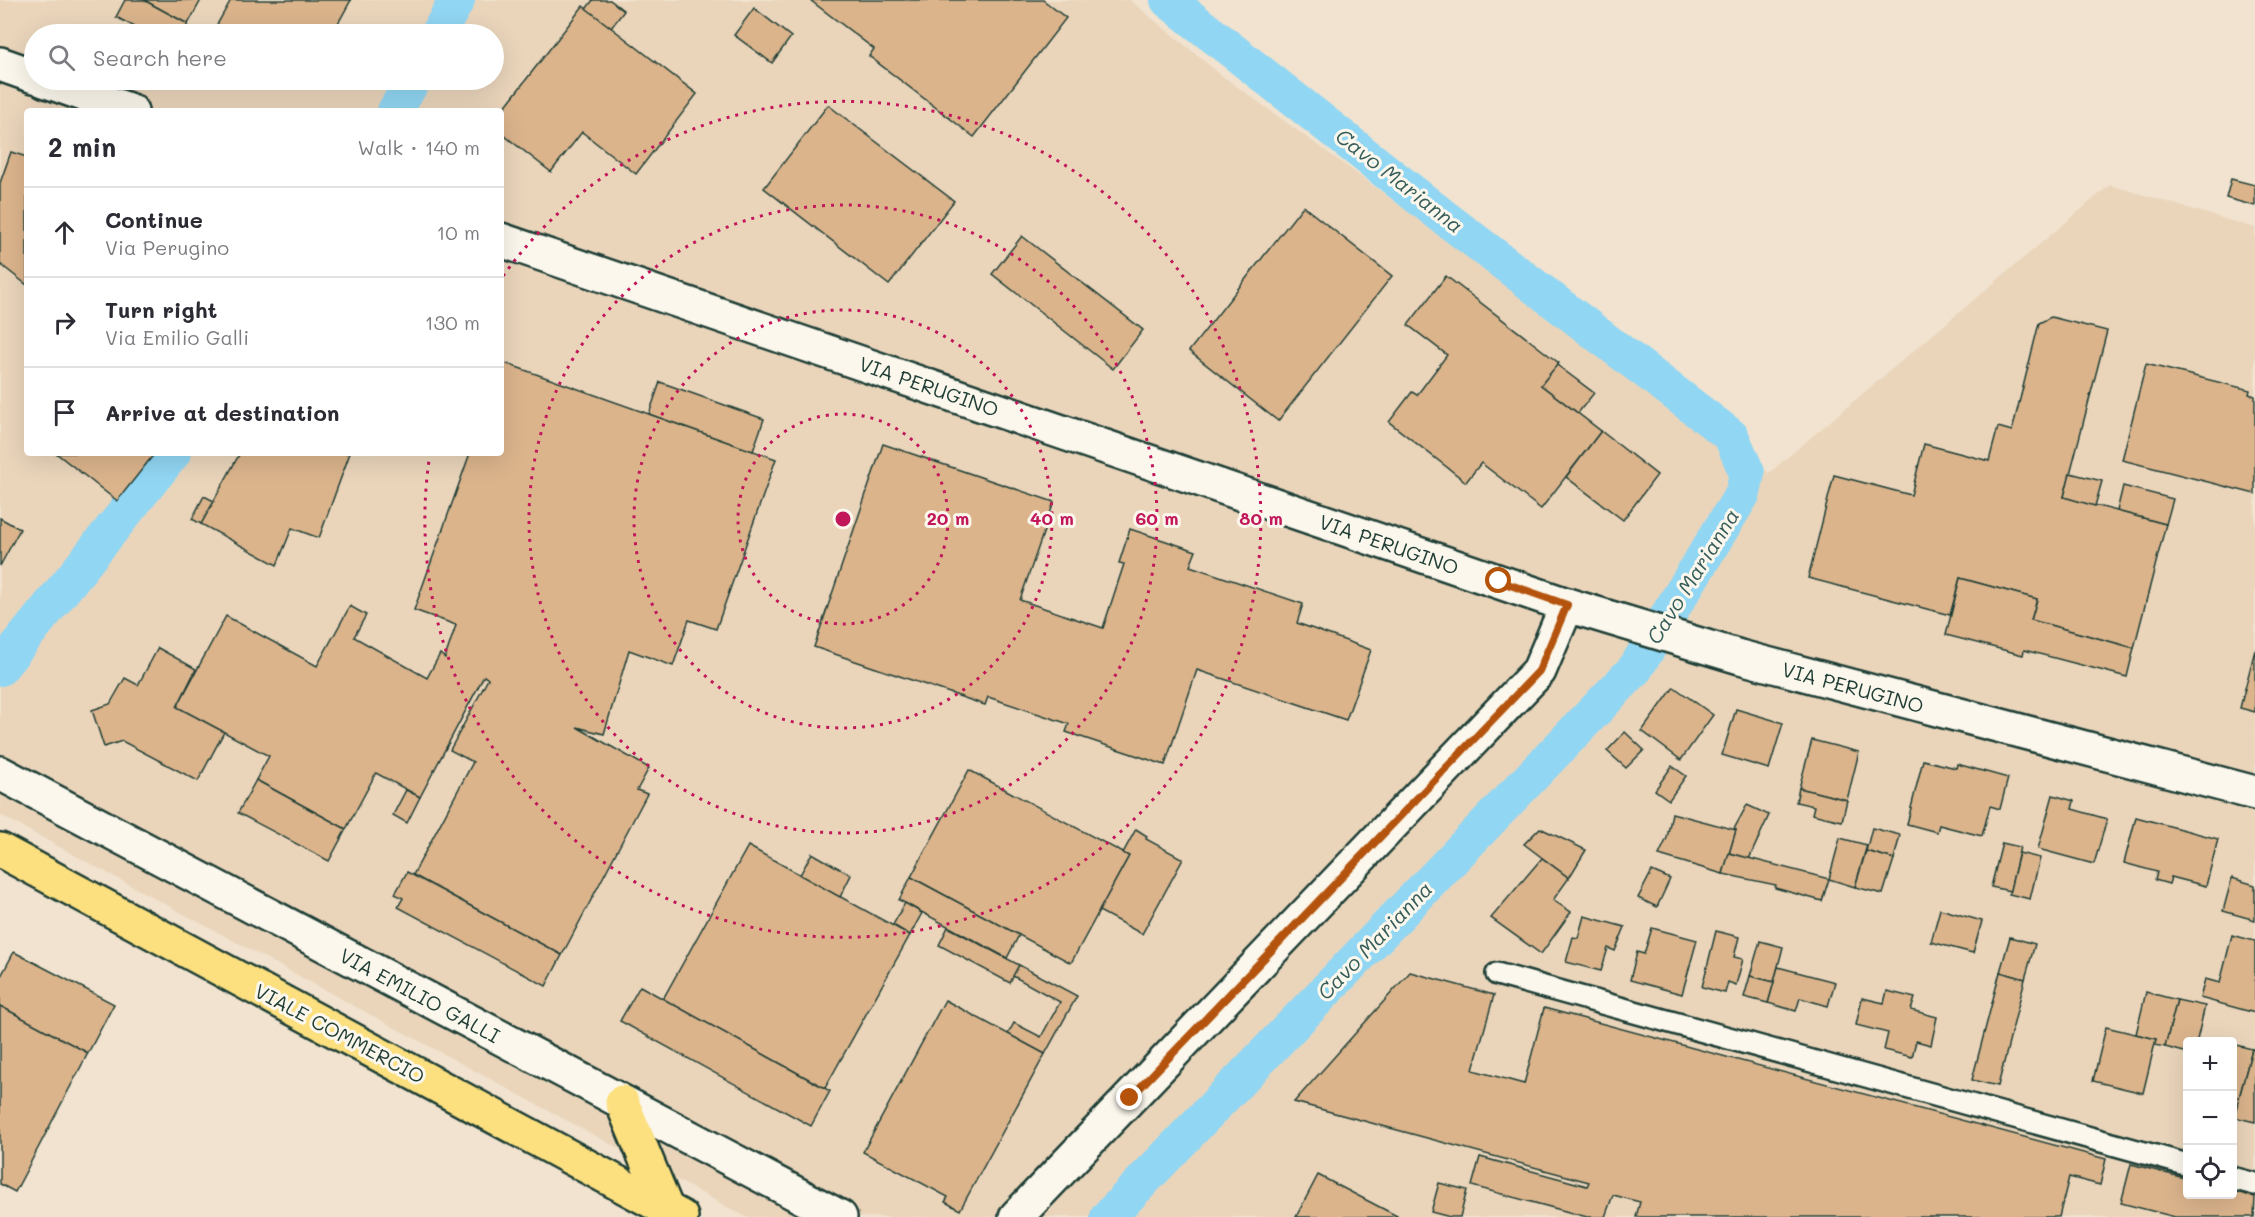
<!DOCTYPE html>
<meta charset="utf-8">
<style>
:root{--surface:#fff;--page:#f7f7f7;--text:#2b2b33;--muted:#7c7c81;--line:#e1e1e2}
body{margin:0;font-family:Mali,sans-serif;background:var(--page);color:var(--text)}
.controls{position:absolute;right:18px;bottom:18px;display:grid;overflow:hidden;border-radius:6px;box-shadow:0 6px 24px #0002}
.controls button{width:54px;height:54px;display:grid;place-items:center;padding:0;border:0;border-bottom:2px solid var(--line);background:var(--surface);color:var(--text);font:30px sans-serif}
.stop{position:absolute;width:18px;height:18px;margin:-14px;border:4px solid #b45309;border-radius:50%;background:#fff}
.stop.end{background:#b45309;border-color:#fff;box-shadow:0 2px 6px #0008}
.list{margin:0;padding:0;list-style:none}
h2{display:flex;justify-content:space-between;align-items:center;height:78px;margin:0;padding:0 24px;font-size:26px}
h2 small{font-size:20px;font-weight:400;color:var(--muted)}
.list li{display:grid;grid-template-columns:39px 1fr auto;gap:18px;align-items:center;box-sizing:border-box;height:90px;padding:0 24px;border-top:2px solid var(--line)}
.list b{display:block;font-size:22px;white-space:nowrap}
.list p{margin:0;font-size:20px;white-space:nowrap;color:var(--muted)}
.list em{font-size:20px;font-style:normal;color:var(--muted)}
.icon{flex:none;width:33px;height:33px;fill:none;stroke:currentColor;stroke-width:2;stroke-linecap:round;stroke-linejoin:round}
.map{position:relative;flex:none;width:2255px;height:1217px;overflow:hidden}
.search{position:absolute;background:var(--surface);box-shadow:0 6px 24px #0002;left:24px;top:24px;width:480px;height:66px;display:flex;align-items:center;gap:15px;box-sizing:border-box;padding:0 21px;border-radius:33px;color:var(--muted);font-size:22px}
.panel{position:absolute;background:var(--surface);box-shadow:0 6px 24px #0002;left:24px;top:108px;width:480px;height:348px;border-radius:6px}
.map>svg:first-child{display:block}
.built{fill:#ead5bb;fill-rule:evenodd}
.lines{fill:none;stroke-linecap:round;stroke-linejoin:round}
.canal{stroke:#91d6f3;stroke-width:36}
.building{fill:#dbb48c;stroke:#1f3d34;stroke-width:1.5}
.lane-casing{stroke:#1f3d34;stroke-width:26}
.street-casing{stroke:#1f3d34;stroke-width:38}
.primary-casing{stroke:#1f3d34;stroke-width:38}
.lane{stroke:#fbf7ec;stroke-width:21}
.street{stroke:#fbf7ec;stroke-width:33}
.primary{stroke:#fce080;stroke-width:33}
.route{stroke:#b45309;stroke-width:8}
.ring{fill:none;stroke:#c2185b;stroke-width:3;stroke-dasharray:3 6}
.labels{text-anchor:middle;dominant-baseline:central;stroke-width:6;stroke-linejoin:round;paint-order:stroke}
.street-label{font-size:20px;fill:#1f3d34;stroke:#fbf7ec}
.water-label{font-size:21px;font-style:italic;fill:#365c5a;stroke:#fbf7ec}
.centre{fill:#c2185b;stroke:#fbf7ec;stroke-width:3}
.ring-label{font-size:18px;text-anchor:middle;font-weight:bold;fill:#c2185b;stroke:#fbf7ec;stroke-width:6;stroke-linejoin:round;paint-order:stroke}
</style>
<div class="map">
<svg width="2255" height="1217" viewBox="0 0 2255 1217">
<rect width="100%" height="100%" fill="#f1e3cf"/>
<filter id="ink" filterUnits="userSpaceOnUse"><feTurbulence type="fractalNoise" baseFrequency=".0167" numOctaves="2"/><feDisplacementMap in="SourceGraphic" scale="12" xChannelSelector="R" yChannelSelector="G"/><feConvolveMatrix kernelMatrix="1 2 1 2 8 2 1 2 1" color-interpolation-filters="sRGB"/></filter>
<g filter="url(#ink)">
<path class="built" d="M0,0h1130l91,75 548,398 341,-288 145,43v989h-1509l-746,-402zM34,34h460v46h-460zM27,111h474v342h-474zM2188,1042h44v152h-44z"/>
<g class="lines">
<g class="canal">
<polyline points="438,34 457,0"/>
<polyline points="395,111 413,80"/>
<polyline points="0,668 173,453"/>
<polyline points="1108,1217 1635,669 1743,493 1747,473 1731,436 1445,218 1168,0"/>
</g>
</g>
<g class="building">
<polygon points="125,0 144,0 188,24 182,34 148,34 116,17"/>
<polygon points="144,0 201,0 188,24"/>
<polygon points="231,0 351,0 332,34 222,34 214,30"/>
<polygon points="593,0 610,0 624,11 611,28 586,9"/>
<polygon points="810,0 1043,0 1066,18 974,137 869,56 874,49"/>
<polygon points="583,6 697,94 636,174 582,132 551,172 501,133 501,112"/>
<polygon points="754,8 791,37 772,63 734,35"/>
<polygon points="828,105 954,201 889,285 764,188"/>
<polygon points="11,152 27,157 27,285 0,264 0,183"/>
<polygon points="2231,179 2255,185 2255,206 2226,198"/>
<polygon points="1303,206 1392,276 1278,421 1189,351"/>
<polygon points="1022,236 1143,330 1113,369 992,274"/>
<polygon points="1446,276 1559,363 1541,385 1601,431 1541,509 1481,463 1466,482 1389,422 1412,392 1417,395 1447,355 1408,325"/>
<polygon points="2051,317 2107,331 2064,497 2166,524 2134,648 2031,620 2037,599 1960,578 1950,615 1808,578 1834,475 1911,495 1924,444 1989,461 1998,427 2012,431 2039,323"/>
<polygon points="502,362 776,459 716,629 689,620 673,666 629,650 604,734 577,727 649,768 637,790 647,794 562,955 413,875 473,762 450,750 488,679 484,676 420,797 376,773 346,829 256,780 269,756 177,707 226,616 317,666 350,606 366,615 354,637 427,678 440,654 445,658 456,625 414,610 470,453 501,453"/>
<polygon points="2146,364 2250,390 2249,394 2255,396 2255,494 2122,460"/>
<polygon points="1557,365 1594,393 1578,413 1541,385"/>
<polygon points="660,382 764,419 753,451 649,414"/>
<polygon points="1601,431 1657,475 1623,520 1566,477"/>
<polygon points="883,444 1054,502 1020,600 1103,628 1124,564 1119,563 1130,529 1196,551 1190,566 1303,604 1297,623 1371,650 1346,720 1197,670 1165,765 1066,732 1069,724 988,697 985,705 814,647"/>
<polygon points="56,453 155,453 117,501"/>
<polygon points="240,453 350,453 319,538 292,528 277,565 201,524"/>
<polygon points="2070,473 2102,481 2095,506 2064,497"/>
<polygon points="2123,486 2173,499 2166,524 2117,511"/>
<polygon points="204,496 214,501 201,524 192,519"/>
<polygon points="0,518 20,529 0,566"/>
<polygon points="1960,578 2037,599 2031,620 2134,648 2127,677 2024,650 2023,655 1946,635"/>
<polygon points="158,648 196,669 177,707 224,732 198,781 122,741 104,747 92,710 110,704 125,678 138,685"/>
<polygon points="2255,650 2255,712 2240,708"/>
<polygon points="1674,687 1713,715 1681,760 1642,731"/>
<polygon points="1736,709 1783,723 1769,769 1722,755"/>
<polygon points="1625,732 1644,750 1626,768 1607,751"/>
<polygon points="1812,740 1859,752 1847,800 1799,788"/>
<polygon points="1923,760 1956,768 1957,764 2008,778 2000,809 1990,806 1982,836 1939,825 1937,832 1907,824"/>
<polygon points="1672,766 1686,776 1669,800 1655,790"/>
<polygon points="969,770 1129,856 1071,963 911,877"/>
<polygon points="256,780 346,829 329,861 238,813"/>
<polygon points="1799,788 1847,800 1842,821 1812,814 1814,806 1796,802"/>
<polygon points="406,790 420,797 407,823 393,815"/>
<polygon points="2053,795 2074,801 2072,809 2107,819 2094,864 2038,849"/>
<polygon points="1747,805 1769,815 1749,859 1729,853 1736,830 1734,829"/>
<polygon points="1672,813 1736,830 1723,874 1659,855 1667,838"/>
<polygon points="2136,817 2218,839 2206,886 2171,877 2169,884 2155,880 2157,872 2124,863"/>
<polygon points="1540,828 1586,850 1569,878 1524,844"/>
<polygon points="1872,828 1900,835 1894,859 1866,851"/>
<polygon points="1136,829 1147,836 1146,839 1183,859 1142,934 1099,911 1129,856 1123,853"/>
<polygon points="1840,838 1867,845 1855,887 1829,879"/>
<polygon points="2002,843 2020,847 2010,891 1991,887"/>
<polygon points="748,846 910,935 825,1088 663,999"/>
<polygon points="1866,851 1894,859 1883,894 1855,887"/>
<polygon points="812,853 851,875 840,897 800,875"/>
<polygon points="1729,853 1829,879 1822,901 1775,888 1776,885 1723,874"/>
<polygon points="2019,853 2040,858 2030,899 2009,894"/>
<polygon points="1542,858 1569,878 1553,900 1571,912 1541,954 1491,918"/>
<polygon points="1652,871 1670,879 1657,907 1638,898"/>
<polygon points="407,872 562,955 546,986 398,907 403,898 395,894"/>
<polygon points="911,877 1019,935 1007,958 899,900"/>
<polygon points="2232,878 2255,885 2255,920 2223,911"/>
<polygon points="905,903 922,913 910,935 893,925"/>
<polygon points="1940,909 1982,921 1973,953 1931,942"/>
<polygon points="1584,916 1625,927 1615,951 1608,948 1601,971 1566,962 1573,937 1578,938"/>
<polygon points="948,927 1019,965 1010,983 939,945"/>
<polygon points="1652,928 1697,940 1682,994 1630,980 1637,952 1644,954"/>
<polygon points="1716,931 1739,937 1734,957 1743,959 1736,985 1728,982 1725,993 1702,987"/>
<polygon points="2232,935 2255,941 2255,1013 2200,998 2205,979 2220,983"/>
<polygon points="2010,937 2035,944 2025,979 2000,972"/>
<polygon points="1760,941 1783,947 1774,982 1750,976"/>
<polygon points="14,952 114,1004 88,1053 0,1006 0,978"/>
<polygon points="1019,965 1077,996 1045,1054 1008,1034 1014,1023 1041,1037 1060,1002 1013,976"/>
<polygon points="1778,967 1835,982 1828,1006 1800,998 1796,1011 1768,1003"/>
<polygon points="1410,972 1494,995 1473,1070 1524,1084 1544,1008 2106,1159 2100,1185 2069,1177 2059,1217 1636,1217 1640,1202 1613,1195 1605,1217 1587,1217 1472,1186 1480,1157 1587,1186 1589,1182 1294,1102"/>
<polygon points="2000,972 2025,979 1998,1086 1972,1080"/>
<polygon points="1750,976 1774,982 1768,1003 1744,997"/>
<polygon points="640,986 830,1091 811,1126 620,1021"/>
<polygon points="1887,991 1915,998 1911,1010 1937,1017 1931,1045 1916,1041 1912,1057 1884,1050 1888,1033 1856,1025 1862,998 1884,1003"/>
<polygon points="2146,992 2177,1000 2165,1047 2154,1045 2156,1039 2136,1034"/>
<polygon points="945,1000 1045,1054 960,1210 945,1202 948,1197 863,1152"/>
<polygon points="2177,1000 2205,1006 2197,1040 2200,1042 2188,1042 2188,1053 2165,1047"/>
<polygon points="0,1006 88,1053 15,1192 0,1184"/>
<polygon points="2106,1027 2156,1039 2143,1093 2093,1081"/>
<polygon points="2232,1044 2252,1049 2234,1117 2232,1116"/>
<polygon points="2252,1049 2255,1050 2255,1122 2234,1117"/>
<polygon points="2131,1164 2188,1179 2188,1194 2232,1194 2232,1191 2255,1197 2254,1217 2175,1217 2121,1203"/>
<polygon points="1318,1175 1397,1216 1396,1217 1296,1217"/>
<polygon points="1439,1183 1467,1190 1460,1217 1450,1217 1431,1212"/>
</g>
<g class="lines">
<defs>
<g id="lane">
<polyline points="1497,974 2188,1165"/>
<polyline points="2232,1178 2255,1184"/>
</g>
<g id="street">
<polyline points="0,64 34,76"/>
<polyline points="44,80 131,111"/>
<polyline points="501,240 1567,605 1740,657 2255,793"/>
<polyline points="0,773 840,1217"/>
<polyline points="1016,1217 1539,671 1567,605"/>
</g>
<g id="primary">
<polyline points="0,850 681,1217"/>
<polyline points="622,1102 667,1210"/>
</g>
</defs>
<use href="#lane" class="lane-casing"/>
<use href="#street" class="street-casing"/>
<use href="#primary" class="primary-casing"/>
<use href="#lane" class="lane"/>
<use href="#street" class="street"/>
<use href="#primary" class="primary"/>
</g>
</g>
<g class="lines" filter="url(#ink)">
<polyline class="route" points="1130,1098 1539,671 1567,605 1499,581"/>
</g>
<g class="ring">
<circle cx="843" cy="519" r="105"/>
<circle cx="843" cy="519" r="209"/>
<circle cx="843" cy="519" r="314"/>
<path d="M503 276A418 418 0 1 1 430 454"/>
</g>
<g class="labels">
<g class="street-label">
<text transform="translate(929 386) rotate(19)">VIA PERUGINO</text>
<text transform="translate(1389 544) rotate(19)">VIA PERUGINO</text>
<text transform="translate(1853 687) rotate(15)">VIA PERUGINO</text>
<text transform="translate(420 995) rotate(28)">VIA EMILIO GALLI</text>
<text transform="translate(340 1033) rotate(28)">VIALE COMMERCIO</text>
</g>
<g class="water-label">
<text transform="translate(1400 180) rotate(38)">Cavo Marianna</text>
<text transform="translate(1692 576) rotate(-58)">Cavo Marianna</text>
<text transform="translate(1374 940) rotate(-46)">Cavo Marianna</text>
</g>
</g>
<circle cx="843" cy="519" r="9" class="centre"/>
<g class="ring-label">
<text x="948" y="525">20 m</text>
<text x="1052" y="525">40 m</text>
<text x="1157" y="525">60 m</text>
<text x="1261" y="525">80 m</text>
</g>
</svg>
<div class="controls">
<button>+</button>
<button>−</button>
<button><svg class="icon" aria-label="locate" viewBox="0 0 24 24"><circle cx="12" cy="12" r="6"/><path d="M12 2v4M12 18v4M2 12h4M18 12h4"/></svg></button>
</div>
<div class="stop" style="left:1499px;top:581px"></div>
<div class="stop end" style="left:1130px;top:1098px"></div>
<div class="search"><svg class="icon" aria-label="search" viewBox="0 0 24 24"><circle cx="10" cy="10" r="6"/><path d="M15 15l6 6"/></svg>Search here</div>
<section class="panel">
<h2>2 min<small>Walk · 140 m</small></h2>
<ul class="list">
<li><svg class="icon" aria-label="ahead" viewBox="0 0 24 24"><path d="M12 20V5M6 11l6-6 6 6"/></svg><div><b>Continue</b><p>Via Perugino</p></div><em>10 m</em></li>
<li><svg class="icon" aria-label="right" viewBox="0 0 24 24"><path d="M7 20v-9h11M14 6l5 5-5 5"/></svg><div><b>Turn right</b><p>Via Emilio Galli</p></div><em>130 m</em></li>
<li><svg class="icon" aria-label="arrive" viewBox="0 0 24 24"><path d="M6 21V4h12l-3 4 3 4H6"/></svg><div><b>Arrive at destination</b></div></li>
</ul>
</section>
</div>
